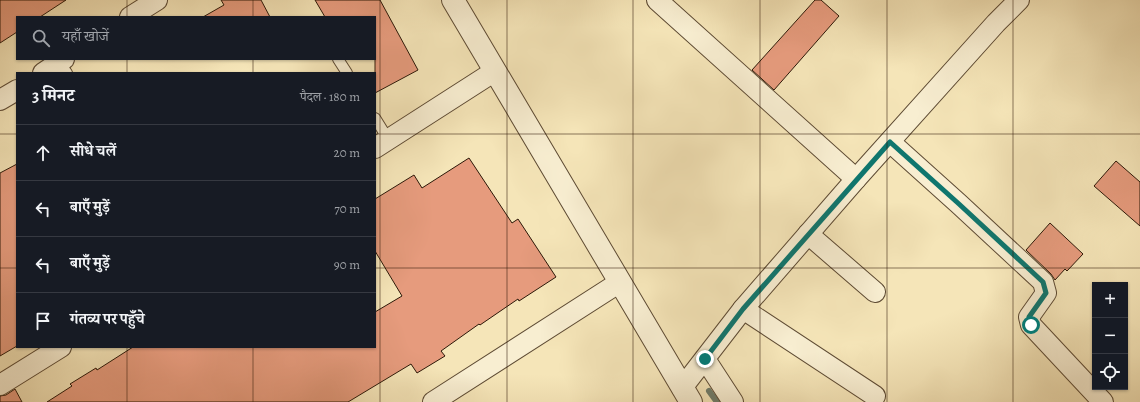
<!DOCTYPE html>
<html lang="hi">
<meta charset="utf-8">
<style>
:root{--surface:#171b24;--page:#20242c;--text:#f1f3f6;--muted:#9ea1a6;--line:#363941}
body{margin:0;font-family:Alegreya,"Noto Serif Devanagari",serif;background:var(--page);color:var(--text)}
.controls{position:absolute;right:12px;bottom:12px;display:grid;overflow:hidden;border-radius:0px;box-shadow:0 1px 3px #0004}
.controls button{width:36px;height:36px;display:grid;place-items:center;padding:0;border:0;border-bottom:1px solid var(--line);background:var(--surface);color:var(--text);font:20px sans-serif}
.stop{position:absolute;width:12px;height:12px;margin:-9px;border:3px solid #0f766e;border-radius:50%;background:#fff}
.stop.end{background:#0f766e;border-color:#fff;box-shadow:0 1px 4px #0008}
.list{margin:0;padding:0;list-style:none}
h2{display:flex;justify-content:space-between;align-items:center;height:52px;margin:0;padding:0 16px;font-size:17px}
h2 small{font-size:13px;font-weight:400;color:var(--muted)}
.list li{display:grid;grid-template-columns:26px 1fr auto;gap:12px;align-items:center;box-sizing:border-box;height:56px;padding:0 16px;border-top:1px solid var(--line)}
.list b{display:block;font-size:15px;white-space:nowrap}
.list em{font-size:13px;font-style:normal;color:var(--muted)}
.icon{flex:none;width:22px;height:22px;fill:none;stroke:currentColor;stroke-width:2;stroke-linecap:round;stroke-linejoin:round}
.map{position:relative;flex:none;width:1140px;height:402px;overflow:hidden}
.search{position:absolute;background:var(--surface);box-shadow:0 1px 3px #0004;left:16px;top:16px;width:360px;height:44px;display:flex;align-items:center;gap:10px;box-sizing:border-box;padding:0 14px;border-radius:0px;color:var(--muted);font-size:15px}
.panel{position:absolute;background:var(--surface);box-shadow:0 1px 3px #0004;left:16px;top:72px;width:360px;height:276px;border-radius:0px}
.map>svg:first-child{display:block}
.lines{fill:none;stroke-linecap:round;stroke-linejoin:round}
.stream{stroke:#6f7c6a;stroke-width:6}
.building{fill:#e69b7d;stroke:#2c1808}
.service-casing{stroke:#5e4b34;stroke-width:12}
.minor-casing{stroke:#5e4b34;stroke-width:22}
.tertiary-casing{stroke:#5e4b34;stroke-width:24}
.service{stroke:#f8eed1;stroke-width:10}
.minor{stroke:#f8eed1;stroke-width:20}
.tertiary{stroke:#f8eed1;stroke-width:22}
.route{stroke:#0f766e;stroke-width:5}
.grid{fill:none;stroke:#2c1808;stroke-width:1;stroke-opacity:0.55}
</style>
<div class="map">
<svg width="1140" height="402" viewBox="0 0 1140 402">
<rect width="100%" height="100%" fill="#f5e5b8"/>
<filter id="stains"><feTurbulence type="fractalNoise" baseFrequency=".005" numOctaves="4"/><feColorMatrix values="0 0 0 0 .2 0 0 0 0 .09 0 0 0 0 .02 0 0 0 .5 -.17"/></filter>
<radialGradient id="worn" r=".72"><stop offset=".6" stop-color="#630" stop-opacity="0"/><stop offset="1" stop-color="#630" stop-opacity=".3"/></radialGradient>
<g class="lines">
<polyline class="stream" points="709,391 717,402"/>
</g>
<g class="building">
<polygon points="0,0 66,0 40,17 17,17 17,32 0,43"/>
<polygon points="221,0 261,0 270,17 203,17 224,5"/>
<polygon points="315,0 380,0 418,70 375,93 375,17 325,17"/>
<polygon points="815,0 821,0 839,16 774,90 752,70"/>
<polygon points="469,158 512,223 518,219 556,277 519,301 518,299 480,325 479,324 441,351 445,356 417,373 411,364 348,402 47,402 72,386 70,384 96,368 97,370 133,347 375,347 375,312 402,296 375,251 375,199 414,175 422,188"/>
<polygon points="1116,161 1140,182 1140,226 1094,186"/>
<polygon points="17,164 17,346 0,356 0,173"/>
<polygon points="1050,223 1083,254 1067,271 1065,269 1055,280 1051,274 1026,250"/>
<polygon points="15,389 22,402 0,402 0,396 6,395"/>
</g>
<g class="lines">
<defs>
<g id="service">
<polyline points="338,59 347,73"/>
<polyline points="59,62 67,73"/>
<polyline points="375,118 388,139"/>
</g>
<g id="minor">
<polyline points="657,0 856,179"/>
<polyline points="130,17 157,0"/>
<polyline points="43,73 64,59"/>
<polyline points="0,100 17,90"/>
<polyline points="890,142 959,204 1043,282 1046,293 1029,317 1031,325 1103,402"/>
<polyline points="375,148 495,71"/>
<polyline points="808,234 875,292"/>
<polyline points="743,309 875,396"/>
<polyline points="705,359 733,402"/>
<polyline points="0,385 61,347"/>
<polyline points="682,388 743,309 856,179 996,23 1019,0"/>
<polyline points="433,402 620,282"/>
</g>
<polyline id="tertiary" points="453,0 691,402"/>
</defs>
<use href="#service" class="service-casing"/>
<use href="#minor" class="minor-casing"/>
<use href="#tertiary" class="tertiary-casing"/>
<use href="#service" class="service"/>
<use href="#minor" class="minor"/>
<use href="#tertiary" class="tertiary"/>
</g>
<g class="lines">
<polyline class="route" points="705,359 743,309 890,142 959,204 1043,282 1046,293 1029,317 1031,325"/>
</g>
<path class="grid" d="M127,0v17M253,0v17M380,0v402M507,0v402M633,0v402M760,0v402M887,0v402M1013,0v402M127,59v14M253,59v14M0,134h17M375,134h765M0,268h17M375,268h765M127,347v55M253,347v55"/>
<rect width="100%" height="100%" filter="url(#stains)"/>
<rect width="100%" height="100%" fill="url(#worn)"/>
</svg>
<div class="controls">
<button>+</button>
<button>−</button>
<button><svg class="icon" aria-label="locate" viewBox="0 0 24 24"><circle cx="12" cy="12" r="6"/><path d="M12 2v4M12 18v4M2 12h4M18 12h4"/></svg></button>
</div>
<div class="stop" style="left:1031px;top:325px"></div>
<div class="stop end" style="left:705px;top:359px"></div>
<div class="search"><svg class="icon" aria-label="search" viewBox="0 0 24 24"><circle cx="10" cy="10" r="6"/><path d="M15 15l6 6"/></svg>यहाँ खोजें</div>
<section class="panel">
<h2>3 मिनट<small>पैदल · 180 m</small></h2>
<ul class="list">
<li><svg class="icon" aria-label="ahead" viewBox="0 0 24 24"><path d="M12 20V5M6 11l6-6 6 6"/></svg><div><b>सीधे चलें</b></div><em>20 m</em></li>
<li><svg class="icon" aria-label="left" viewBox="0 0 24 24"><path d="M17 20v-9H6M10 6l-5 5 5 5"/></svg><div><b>बाएँ मुड़ें</b></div><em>70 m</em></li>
<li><svg class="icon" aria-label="left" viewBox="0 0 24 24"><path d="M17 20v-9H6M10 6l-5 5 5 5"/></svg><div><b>बाएँ मुड़ें</b></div><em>90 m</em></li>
<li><svg class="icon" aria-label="arrive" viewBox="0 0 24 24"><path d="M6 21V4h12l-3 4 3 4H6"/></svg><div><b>गंतव्य पर पहुँचे</b></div></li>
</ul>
</section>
</div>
